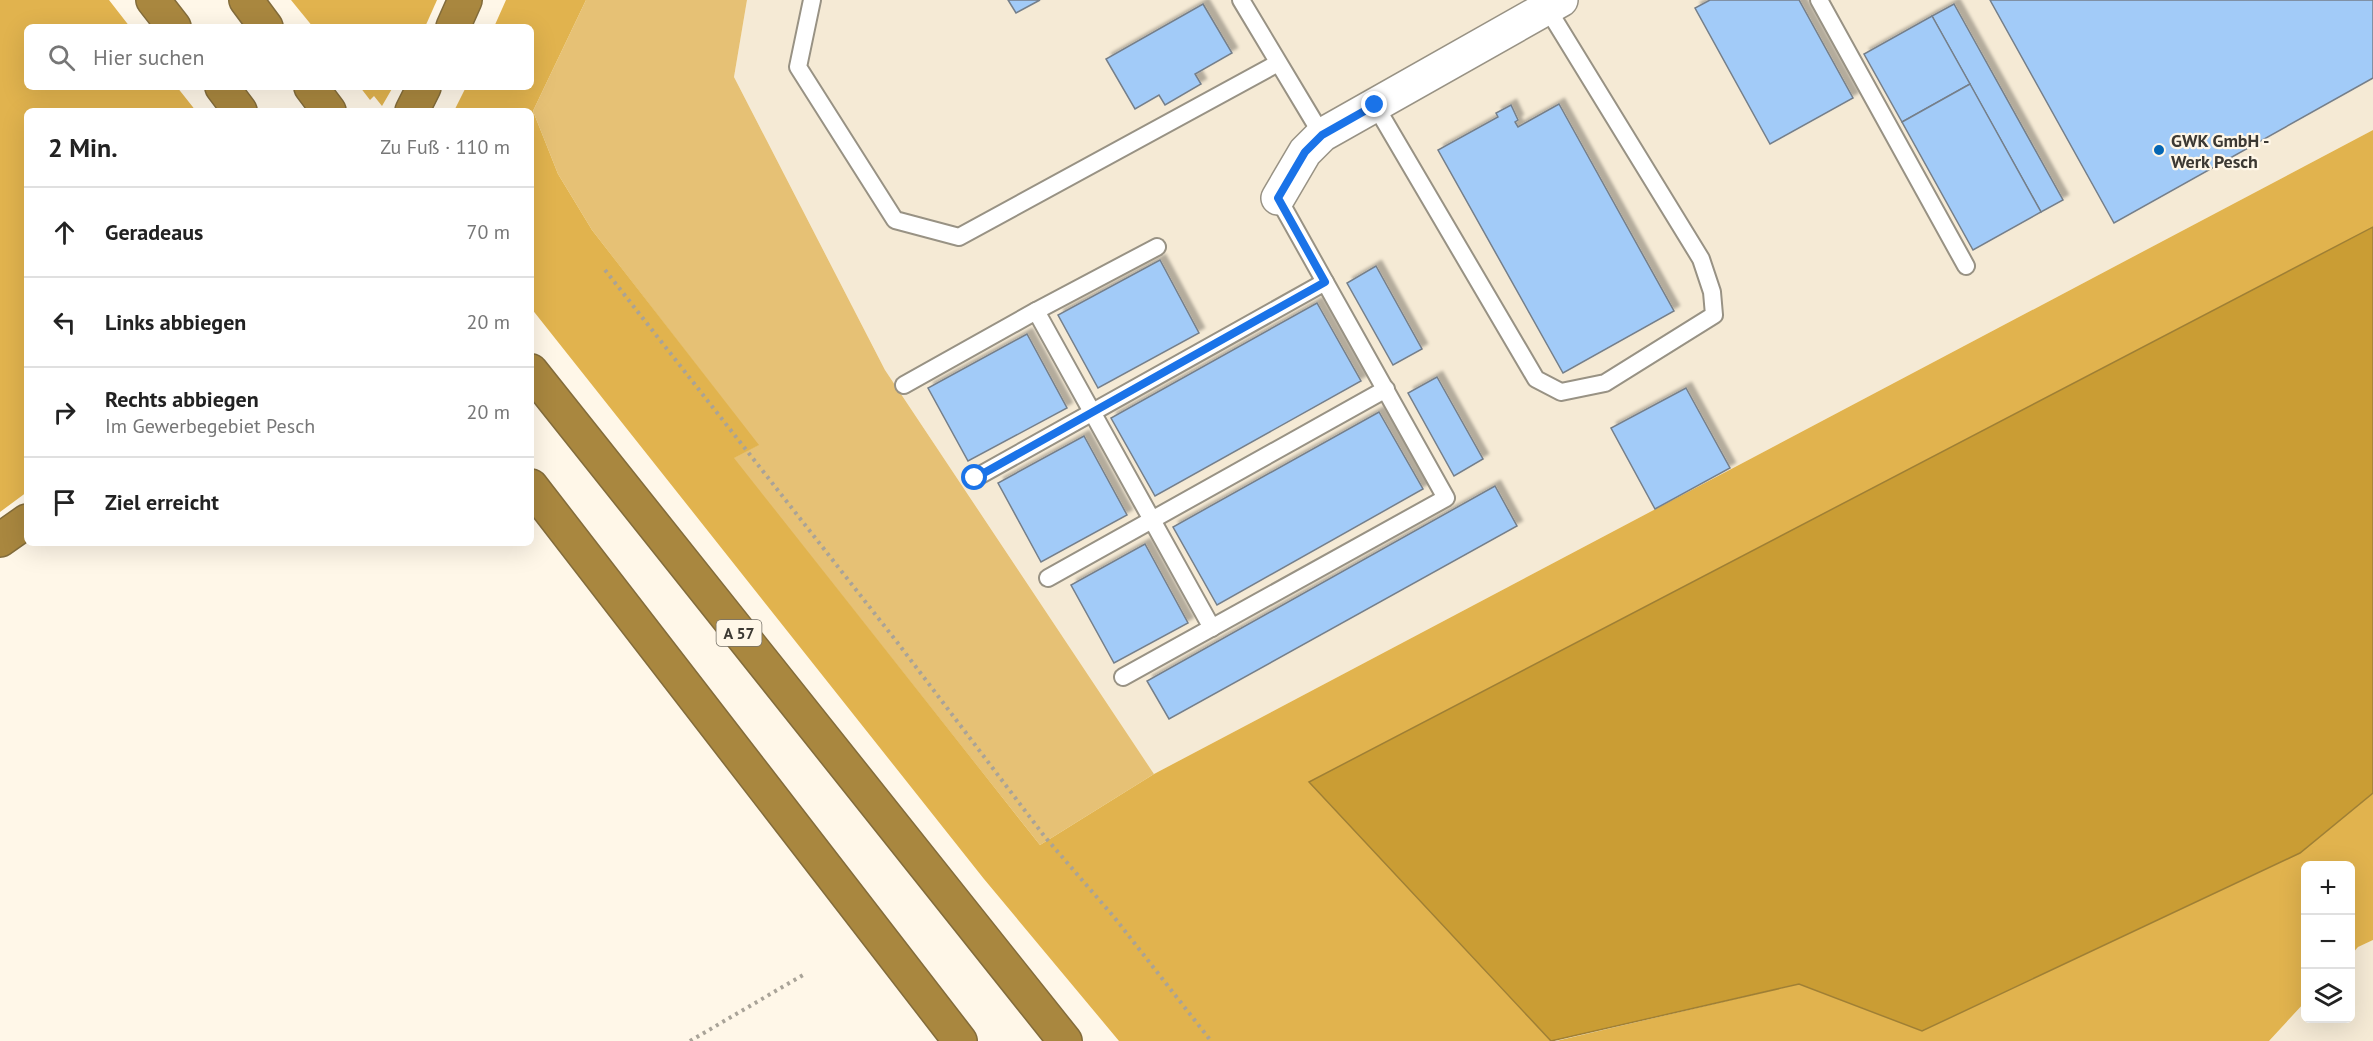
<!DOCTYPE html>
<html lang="de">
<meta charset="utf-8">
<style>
:root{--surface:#fff;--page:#f2f2f2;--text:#222;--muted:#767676;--line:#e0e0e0}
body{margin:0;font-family:"PT Sans",sans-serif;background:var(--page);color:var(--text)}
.controls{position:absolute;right:18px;bottom:18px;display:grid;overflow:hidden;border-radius:9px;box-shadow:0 6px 24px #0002}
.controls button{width:54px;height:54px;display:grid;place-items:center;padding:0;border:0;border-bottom:2px solid var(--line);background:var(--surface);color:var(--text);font:30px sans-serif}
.stop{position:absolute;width:18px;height:18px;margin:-14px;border:4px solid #1a73e8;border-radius:50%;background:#fff}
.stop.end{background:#1a73e8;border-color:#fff;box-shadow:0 2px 6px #0008}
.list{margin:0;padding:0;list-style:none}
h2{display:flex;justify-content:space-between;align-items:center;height:78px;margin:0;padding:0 24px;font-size:26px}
h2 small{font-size:20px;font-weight:400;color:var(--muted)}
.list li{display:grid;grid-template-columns:39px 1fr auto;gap:18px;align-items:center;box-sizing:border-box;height:90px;padding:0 24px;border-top:2px solid var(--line)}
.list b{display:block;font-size:22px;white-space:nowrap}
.list p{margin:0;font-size:20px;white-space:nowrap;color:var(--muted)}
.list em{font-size:20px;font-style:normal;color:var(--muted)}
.icon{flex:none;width:33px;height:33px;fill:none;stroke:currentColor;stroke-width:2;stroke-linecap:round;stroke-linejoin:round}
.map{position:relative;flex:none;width:2373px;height:1041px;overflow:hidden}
.search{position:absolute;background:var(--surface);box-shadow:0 6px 24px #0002;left:24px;top:24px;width:510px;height:66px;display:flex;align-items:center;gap:15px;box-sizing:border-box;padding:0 21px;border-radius:9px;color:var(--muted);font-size:22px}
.panel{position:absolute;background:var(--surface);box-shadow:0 6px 24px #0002;left:24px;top:108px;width:510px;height:438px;border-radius:9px}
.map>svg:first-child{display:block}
.built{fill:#f5ead5}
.green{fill:#e6c175}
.forest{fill:#e1b34e}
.water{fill:#ca9d34;stroke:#9f7f34;stroke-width:1.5}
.building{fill:#a2cbf8;stroke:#757f8a;stroke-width:1.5;filter:url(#shadow)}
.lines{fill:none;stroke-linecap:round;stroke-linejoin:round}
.lane-casing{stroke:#989284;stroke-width:20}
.street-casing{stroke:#989284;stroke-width:36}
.highway-casing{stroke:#836c3b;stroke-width:36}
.path{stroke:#a9a398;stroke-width:4;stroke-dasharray:3 4.5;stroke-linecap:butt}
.lane{stroke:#fff;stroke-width:16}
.street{stroke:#fff;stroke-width:33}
.highway{stroke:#a9873f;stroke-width:33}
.route{stroke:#1a73e8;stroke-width:8}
.poi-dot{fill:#0566b3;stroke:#fff7e8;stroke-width:2}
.labels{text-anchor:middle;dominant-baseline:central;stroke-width:4.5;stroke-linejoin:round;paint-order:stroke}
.shield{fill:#fff7e8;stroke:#767269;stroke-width:1.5}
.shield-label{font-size:16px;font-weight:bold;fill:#3c3933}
.poi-label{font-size:18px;font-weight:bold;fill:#3c3933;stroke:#fff7e8;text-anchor:start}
</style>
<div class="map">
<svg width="2373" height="1041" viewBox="0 0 2373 1041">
<defs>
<filter id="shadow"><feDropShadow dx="5.5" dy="-5.5" stdDeviation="1.5" flood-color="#0004"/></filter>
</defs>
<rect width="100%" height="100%" fill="#fff7e8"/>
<g class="built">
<polygon points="747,0 2373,0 2373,130 1154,774 885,370 734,77"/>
<polygon points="2373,940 2373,1041 2269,1041 2305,1002 2306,1018 2350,1018 2351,955 2357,947"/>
</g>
<polygon class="green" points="586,0 747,0 734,77 885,370 1154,774 1040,845 733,458 758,445 592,230 558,174 533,111"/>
<g class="forest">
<polygon points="0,0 109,0 130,27 27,27 27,87 177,87 196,111 27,111 27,492 0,512"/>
<polygon points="291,0 437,0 425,27 313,27"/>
<polygon points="506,0 586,0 533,111 558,174 592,230 759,445 734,458 1040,845 1154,774 2373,130 2373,227 1309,782 1551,1041 1119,1041 984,879 531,308 531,111 454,111 466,87 531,87 531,27 494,27"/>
<polygon points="360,87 393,87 382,106 374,96 370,100"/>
<polygon points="2373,793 2373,940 2358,947 2351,955 2350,866 2306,866 2305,1002 2269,1041 1556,1041 1799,984 1922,1031 2300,853"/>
</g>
<polygon class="water" points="2373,227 2373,793 2300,853 1922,1031 1799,984 1551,1041 1309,782"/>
<g class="building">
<polygon points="1008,0 1040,0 1016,13"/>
<polygon points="1710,0 1799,0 1853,98 1770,144 1695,8"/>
<polygon points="1990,0 2373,0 2373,78 2114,223"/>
<polygon points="1203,4 1232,53 1195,74 1201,84 1165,105 1159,95 1135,109 1106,59"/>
<polygon points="1954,4 2063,200 2041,212 1932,16"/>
<polygon points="1932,16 1970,84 1902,122 1864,54"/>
<polygon points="1970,84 2041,212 1973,250 1902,122"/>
<polygon points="1559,104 1674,311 1563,373 1438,150 1498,117 1496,113 1511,105 1518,120 1515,122 1518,127"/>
<polygon points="1160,260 1199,333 1098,388 1058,315"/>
<polygon points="1376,266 1422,349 1393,365 1347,283"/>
<polygon points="1317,303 1361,381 1155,496 1111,418"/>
<polygon points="1027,334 1067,408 968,461 928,388"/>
<polygon points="1437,377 1483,459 1454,476 1408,393"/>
<polygon points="1686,388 1730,468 1655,509 1611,428"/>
<polygon points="1379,412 1423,489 1217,605 1173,527"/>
<polygon points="1084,436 1127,515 1041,562 998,483"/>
<polygon points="1495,486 1517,526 1169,719 1147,681"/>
<polygon points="1145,544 1188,623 1114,663 1071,585"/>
</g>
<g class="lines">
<defs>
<g id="lane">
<polyline points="812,0 798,67 895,220 959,237 1278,63"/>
<polyline points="1241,0 1322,135"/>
<polyline points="1819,0 1966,266"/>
<polyline points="1375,105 1536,379 1561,392 1605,383 1714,315 1712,292 1701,259 1547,8"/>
<polyline points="1157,247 1036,311 1212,628"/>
<polyline points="904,385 1036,311"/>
<polyline points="975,478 1325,282"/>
<polyline points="1048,578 1386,389"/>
<polyline points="1123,677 1446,498 1278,198"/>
</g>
<polyline id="street" points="1278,198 1305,152 1322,135 1561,0"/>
<g id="highway">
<polyline points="153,0 174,27"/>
<polyline points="246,0 266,27"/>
<polyline points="453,27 465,0"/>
<polyline points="222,87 240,111"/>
<polyline points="311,87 329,111"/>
<polyline points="412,111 424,87"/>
<polyline points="531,371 1065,1041"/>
<polyline points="531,486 960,1041"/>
<polyline points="0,540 27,521"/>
</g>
</defs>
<use href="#lane" class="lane-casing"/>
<use href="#street" class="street-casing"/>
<use href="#highway" class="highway-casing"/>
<g class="path">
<polyline points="605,270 897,642 1045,837 1114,917 1211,1041"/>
<polyline points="690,1041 803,975"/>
</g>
<use href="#lane" class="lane"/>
<use href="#street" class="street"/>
<use href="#highway" class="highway"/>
</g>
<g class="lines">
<polyline class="route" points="975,478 1325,282 1278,198 1305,152 1322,135 1375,105"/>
</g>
<circle class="poi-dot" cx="2159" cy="150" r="6"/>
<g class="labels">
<rect class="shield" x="716.5" y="620" width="45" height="26" rx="4.5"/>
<g class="shield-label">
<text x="739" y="633">A 57</text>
</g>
<g class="poi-label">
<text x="2171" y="140">GWK GmbH -<tspan x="2171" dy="21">Werk Pesch</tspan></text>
</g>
</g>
</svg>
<div class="controls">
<button>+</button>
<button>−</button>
<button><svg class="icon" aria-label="layers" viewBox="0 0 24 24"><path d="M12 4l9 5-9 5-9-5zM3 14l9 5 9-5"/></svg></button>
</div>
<div class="stop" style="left:975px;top:478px"></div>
<div class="stop end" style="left:1375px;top:105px"></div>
<div class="search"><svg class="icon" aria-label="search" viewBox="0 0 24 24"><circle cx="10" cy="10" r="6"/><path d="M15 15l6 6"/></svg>Hier suchen</div>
<section class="panel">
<h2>2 Min.<small>Zu Fuß · 110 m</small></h2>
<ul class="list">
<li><svg class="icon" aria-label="ahead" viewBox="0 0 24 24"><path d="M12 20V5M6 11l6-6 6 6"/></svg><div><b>Geradeaus</b></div><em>70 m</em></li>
<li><svg class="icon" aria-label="left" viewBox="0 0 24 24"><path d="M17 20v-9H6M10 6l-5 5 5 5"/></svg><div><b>Links abbiegen</b></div><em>20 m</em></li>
<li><svg class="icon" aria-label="right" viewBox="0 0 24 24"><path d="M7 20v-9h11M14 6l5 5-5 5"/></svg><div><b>Rechts abbiegen</b><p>Im Gewerbegebiet Pesch</p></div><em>20 m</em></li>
<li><svg class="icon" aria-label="arrive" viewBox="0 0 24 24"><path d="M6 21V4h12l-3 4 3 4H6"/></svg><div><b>Ziel erreicht</b></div></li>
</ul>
</section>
</div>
